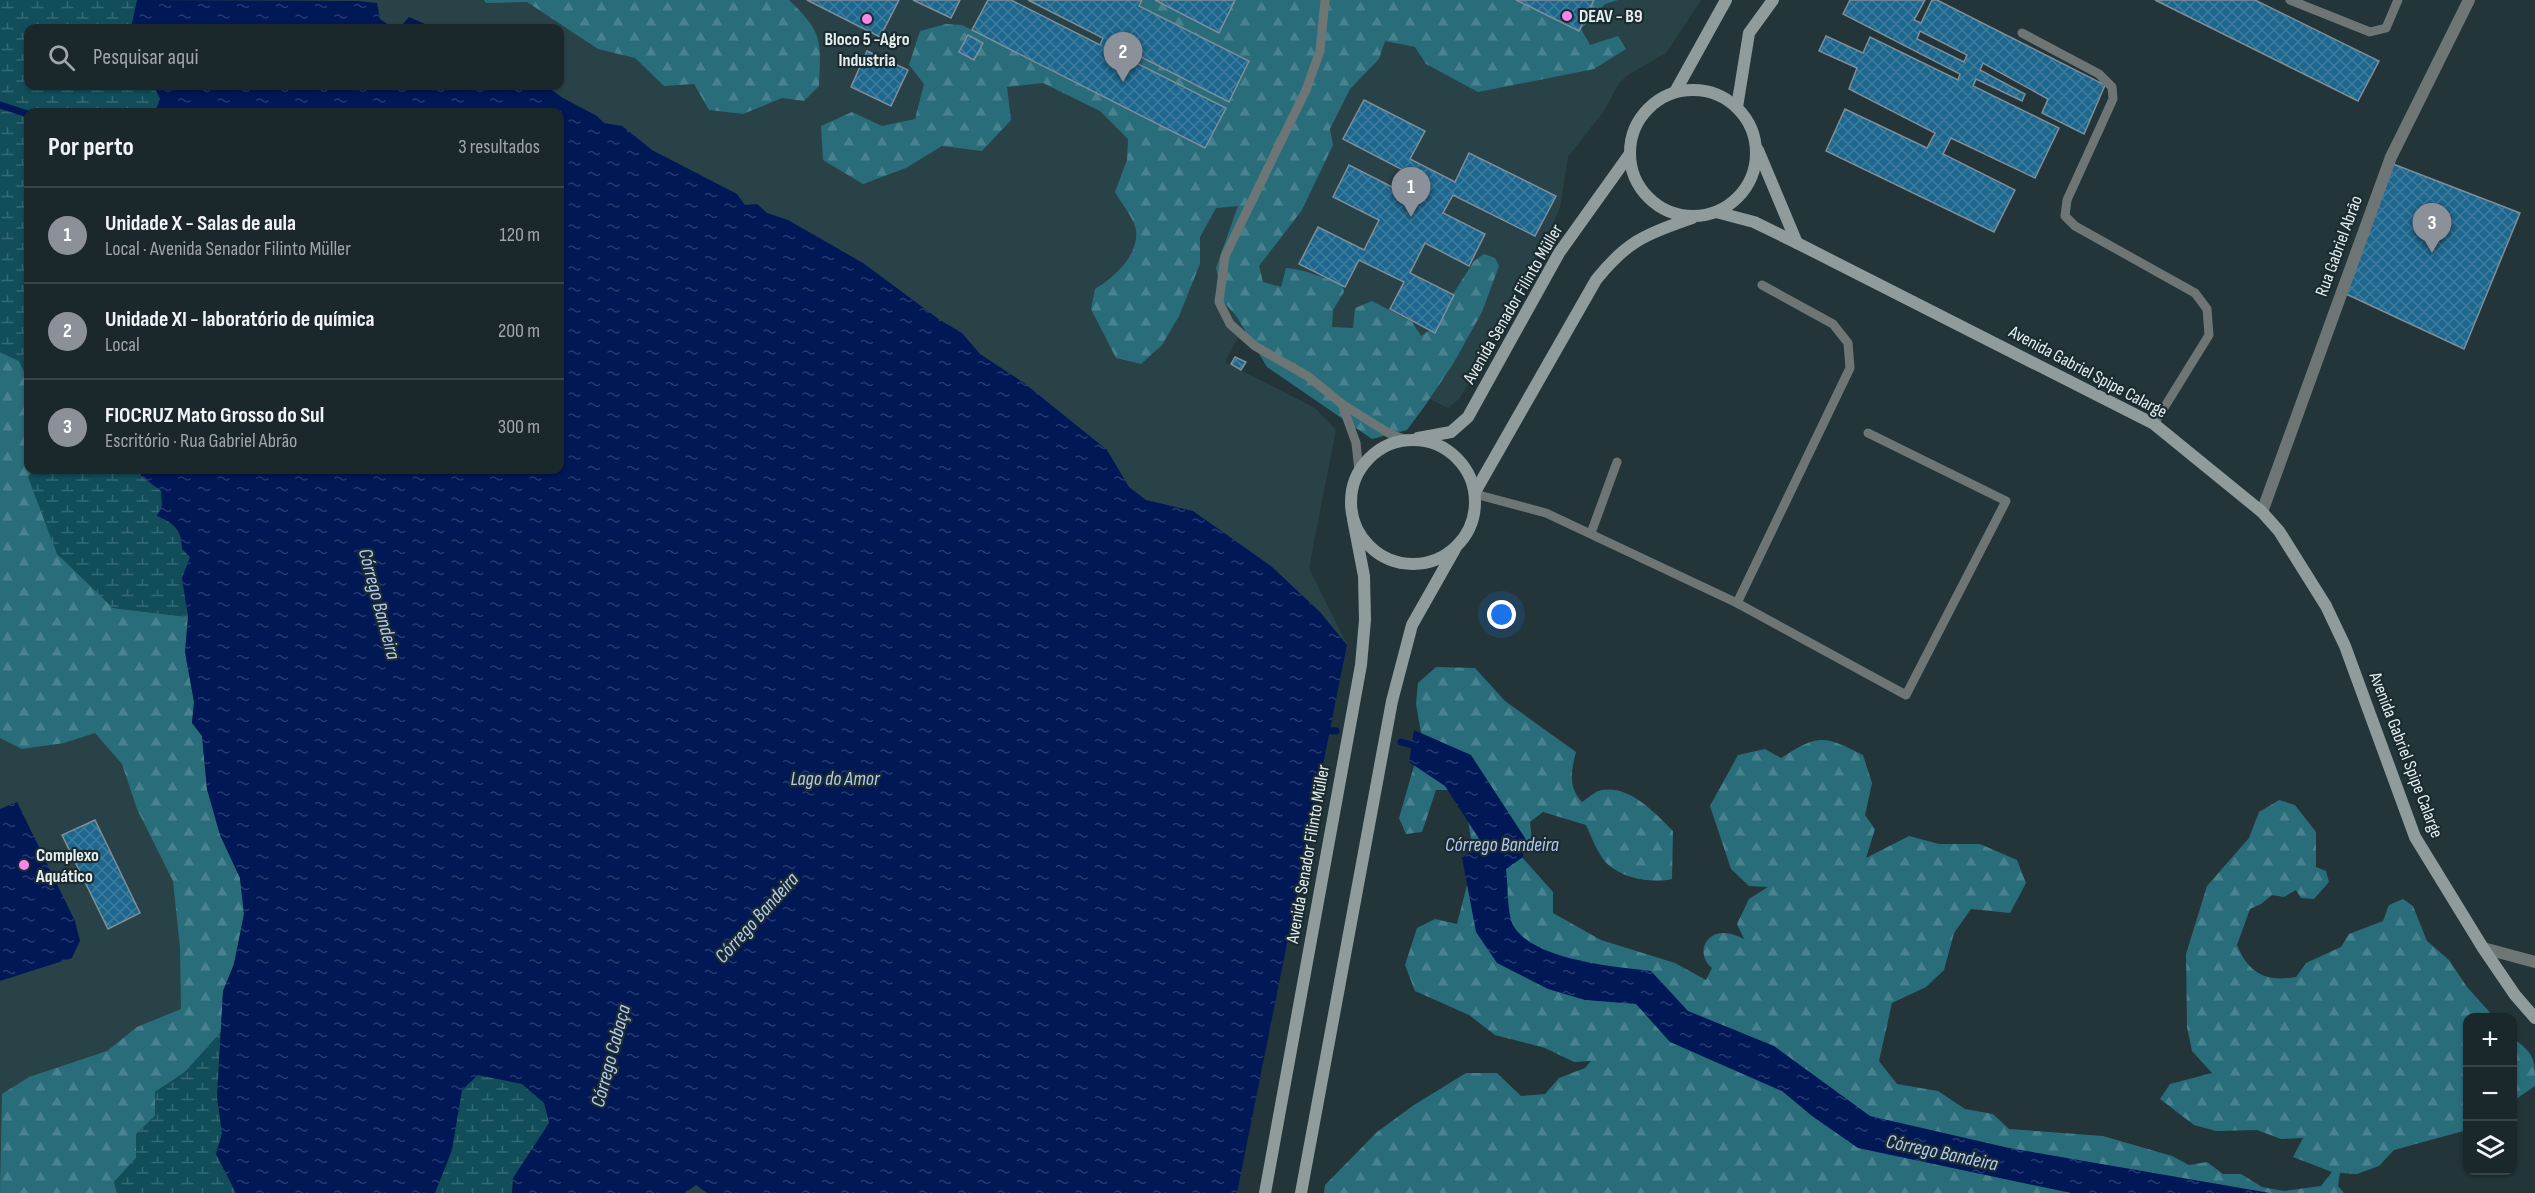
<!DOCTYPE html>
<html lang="pt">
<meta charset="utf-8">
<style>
:root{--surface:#1b282b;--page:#243033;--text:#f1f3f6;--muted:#a0a6a9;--line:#394447;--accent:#8c9099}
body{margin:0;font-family:"Sofia Sans Condensed",sans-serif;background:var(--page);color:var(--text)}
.controls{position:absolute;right:18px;bottom:18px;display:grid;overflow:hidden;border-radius:12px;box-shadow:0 2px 4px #0004}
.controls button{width:54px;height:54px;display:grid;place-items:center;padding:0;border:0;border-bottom:2px solid var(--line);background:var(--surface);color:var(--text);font:30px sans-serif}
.you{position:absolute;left:1502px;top:615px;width:21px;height:21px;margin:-15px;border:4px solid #fff;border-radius:50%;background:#1a73e8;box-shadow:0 0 0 9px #1a73e833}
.badge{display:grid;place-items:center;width:39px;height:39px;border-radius:50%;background:var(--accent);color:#fff;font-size:20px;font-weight:700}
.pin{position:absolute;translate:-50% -50px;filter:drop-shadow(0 2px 3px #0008)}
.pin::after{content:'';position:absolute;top:32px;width:21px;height:18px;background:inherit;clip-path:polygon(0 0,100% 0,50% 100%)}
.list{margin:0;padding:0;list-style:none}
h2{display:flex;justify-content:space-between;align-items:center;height:78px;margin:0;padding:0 24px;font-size:26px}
h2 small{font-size:20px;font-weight:400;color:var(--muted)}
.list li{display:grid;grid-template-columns:39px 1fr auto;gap:18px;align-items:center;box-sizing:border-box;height:96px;padding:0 24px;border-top:2px solid var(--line)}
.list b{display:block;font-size:22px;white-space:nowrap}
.list p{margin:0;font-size:20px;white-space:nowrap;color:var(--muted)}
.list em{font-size:20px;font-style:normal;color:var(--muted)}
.icon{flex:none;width:33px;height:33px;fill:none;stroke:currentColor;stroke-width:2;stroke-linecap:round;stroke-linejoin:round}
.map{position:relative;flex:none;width:2535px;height:1193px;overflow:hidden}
.search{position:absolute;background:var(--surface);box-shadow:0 2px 4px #0004;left:24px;top:24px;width:540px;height:66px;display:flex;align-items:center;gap:15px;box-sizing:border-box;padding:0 21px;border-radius:12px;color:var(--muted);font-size:22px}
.panel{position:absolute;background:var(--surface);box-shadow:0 2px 4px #0004;left:24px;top:108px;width:540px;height:366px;border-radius:12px}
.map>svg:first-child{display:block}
.built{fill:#294247;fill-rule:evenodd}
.forest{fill:url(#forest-firs)}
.wetland{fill:url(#wetland-marsh)}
.water{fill:url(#water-ripples)}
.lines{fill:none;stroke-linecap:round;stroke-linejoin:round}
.stream{stroke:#001856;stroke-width:7}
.building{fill:url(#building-cross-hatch);stroke:#7f8e98;stroke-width:1.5;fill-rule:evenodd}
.service{stroke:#6d7675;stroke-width:9}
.minor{stroke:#6d7675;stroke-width:12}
.secondary{stroke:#8f9c9b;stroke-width:12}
.poi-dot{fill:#f987e9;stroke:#1b2b2f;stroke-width:2}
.labels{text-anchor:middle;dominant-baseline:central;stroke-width:4.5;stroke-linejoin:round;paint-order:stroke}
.poi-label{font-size:18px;font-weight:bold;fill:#e5eff2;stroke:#1b2b2f;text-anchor:start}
.street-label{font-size:18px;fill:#e5eff2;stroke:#1b2b2f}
.water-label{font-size:20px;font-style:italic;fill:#b4cbf1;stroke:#1b2b2f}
</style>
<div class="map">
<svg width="2535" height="1193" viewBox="0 0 2535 1193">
<defs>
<pattern id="forest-firs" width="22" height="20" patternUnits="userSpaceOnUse" patternTransform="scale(1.5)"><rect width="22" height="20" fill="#296d7b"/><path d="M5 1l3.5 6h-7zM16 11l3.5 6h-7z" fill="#48828e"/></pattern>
<pattern id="wetland-marsh" width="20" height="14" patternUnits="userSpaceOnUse" patternTransform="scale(1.5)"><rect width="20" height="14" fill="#114e5a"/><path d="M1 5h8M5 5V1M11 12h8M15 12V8" fill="none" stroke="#346872"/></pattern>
<pattern id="water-ripples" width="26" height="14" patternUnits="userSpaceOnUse" patternTransform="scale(1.5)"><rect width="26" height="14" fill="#001856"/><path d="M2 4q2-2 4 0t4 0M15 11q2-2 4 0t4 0" fill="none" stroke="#253a6f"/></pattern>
<pattern id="building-cross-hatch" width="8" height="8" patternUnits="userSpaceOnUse" patternTransform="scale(1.5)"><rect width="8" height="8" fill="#1d678e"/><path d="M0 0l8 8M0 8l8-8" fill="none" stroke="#3e7d9e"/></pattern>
</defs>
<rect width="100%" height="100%" fill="#243539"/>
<path class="built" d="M0,0h1701l-35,53 -38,22 -9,8 -15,28 -36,46 -8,51 -21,46 -20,41 -60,104 -11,9 -196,-96 -27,50 90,46 21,22 -27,138 38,77 -110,548h-1237zM28,28h532v58h-532zM28,112h532v358h-532z"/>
<g class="forest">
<path d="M484,0h305c34,33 32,39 30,86l-15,15 -22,-3 -39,16 -34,-4 -15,-26 -30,2 -29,-28 -37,-9 -71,-47 -41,1z"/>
<path d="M1142,0h13l64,32 16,-32h383l-13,4 -24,25 9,16 28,-9 8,13 -32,20 -116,23 -52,-28 -11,-17 -30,-6 -6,18 -29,30 -20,40 3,16 -31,65 -43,56 4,16 18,5 5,-19c23,2 34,10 56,15l2,9 -11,18 -1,17 21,1 2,-20 17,-7 40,21 9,14 10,-7 43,-68 10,-7 11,4 4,8 -17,46 -29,52 -29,43 -17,23 -35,9 -105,-72 -30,-50 -14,-16 -7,-33 22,-62 -22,2 -16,29v27l-21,52 -17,29 -21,19 -25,-6 -25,-49 4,-20c20,-12 44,-34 41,-59 -2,-12 -15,-27 -21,-38l12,-32 1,-21 -28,-28 -57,-28 -36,4 4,33 -29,31 -40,-5 -36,22 -43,16 -40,-24 -2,-34 31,-14 30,14 33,-7 9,-35 -15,-19 11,-34 26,-7 16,1 243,123 21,-40 -112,-56 4,-7 111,57 20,-41 -110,-55z"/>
<polygon points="0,352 19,361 28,380 28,470 34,470 28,477 113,608 188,617 185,652 194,702 192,723 202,736 207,789 220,835 240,878 244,914 234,964 223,991 221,1032 185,1072 155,1092 155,1116 136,1134 136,1158 114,1182 117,1193 0,1193 2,1094 29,1077 107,1051 137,1027 181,1009 180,948 173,881 137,809 122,764 95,733 64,743 22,749 0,738"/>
<path d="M1436,667l39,1 30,33 71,51c-5,19 -8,35 6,50 6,-4 13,-11 20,-12 28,-5 53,23 71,41l-1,48c-20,5 -55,-1 -69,-20 -7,-10 -12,-23 -17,-34l-43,-13 -13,10 2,19 -12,14 33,37v21l48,27 74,23 31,17 6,-12c-12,-10 -12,-27 4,-34 10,-3 20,1 28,5l-7,-15 12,-25 19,-12 -19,-1 -18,-17 -21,-63 28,-51 27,-6 16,9c38,-25 44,-22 82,-3l9,28 -7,32 10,14 -9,29 43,-22 30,8h41l37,16 9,23 -16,30 -39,-4 -17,24 -10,37 -18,17 -34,16 -13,58 18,23 41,7 27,18 28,5 16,15 94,7 69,20 17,9 18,-3 16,12h18l21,13 22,4 37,-5 11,-14 -39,-15 10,-19 -22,1 -24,-9 -41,1 -22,-6 -34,-26 10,-15 42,-11 -20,-22 -5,-24 -1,-73 21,-68 42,-48 10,-26 20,-12 16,5 21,27v35l10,4 3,11 -15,17 -13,-1 -5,-8 -12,7 -12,-2 -11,9 -11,5 -13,36c12,29 29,37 59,32l10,-14 35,-16 8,-13 34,-13 6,-16 14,-6 10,7 14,35 22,19 18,27 27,30 -26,1 -1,112 -73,20 -15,16 -22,8 -17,-1 -2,13 6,7h-1020l1,-8 52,-53 37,-27 52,-32h31l24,23 24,-2 14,-16 26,-10 6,-7 -17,1 -29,-14 -50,-13 -26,-20 -54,-24 -10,-26 12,-37 18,-9 22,5 17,-66 -9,-56 -16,-12h-13l-14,42 -16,2 -7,-16 15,-52 11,-10 -9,-52 2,-21z"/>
<path d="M2513,1038c22,17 22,20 22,48l-22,15z"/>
</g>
<g class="wetland">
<polygon points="0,0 137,0 131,28 28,28 28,86 154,86 160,99 155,112 28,112 28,380 19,361 0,352"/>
<path d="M34,470l107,1v5l20,15c2,24 20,43 29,66l-8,21 6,39 -75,-9 -56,-54 -29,-77z"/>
<polygon points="221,1032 217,1097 222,1133 216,1154 236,1193 117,1193 114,1182 136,1158 136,1134 155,1116 155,1092 185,1072"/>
<polygon points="478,1075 522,1084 544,1103 549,1123 513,1178 512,1193 435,1193 452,1150 462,1089"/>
</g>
<g class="water">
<polygon points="137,0 358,1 377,3 380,19 392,27 403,24 409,17 434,28 131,28"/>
<path d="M154,86h392l17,12 34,18 7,7 18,3 30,24 85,44 8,11 12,-1 10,9 21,7 75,43 77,57 22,13 18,21 44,29 83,67 22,37 17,13 47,11 78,55 49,46 27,33 -110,548h-530l-11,-8 -11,8h-173l1,-15 36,-55 -5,-20 -22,-19 -44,-9 -16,15 -10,60 -17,43h-199l-20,-39 6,-21 -5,-36 6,-106 11,-27 10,-50 -4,-36 -20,-43 -13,-46 -5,-53 -10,-13 2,-21 -9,-50 3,-35 -6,-39 8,-21 -8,-8c0,-19 -8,-26 -25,-33l5,-10 -1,-15 -20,-15v-5l-11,1v-2h430v-358h-405l5,-13z"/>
<path d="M1414,730l57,25 54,83 -2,19 -17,12c2,16 1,36 5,51 13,40 106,47 140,51l37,40 86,35 96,70 139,32 261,45h-199l-213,-45 -46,-32 -30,-25 -112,-49 -34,-38 -51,-4 -37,-11 -51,-26 -21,-31 -14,-74 19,-16 -36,-56 -36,-24z"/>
<polygon points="17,802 75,921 80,941 72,958 0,981 0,809"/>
</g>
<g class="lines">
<g class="stream">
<polyline points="0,105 28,114"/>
<polyline points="1322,730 1336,731"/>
<polyline points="1401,742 1419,747"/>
</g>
</g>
<g class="building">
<polygon points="807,0 899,0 880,37"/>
<polygon points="913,0 960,0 951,18"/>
<polygon points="988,0 1011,0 1100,45 1103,38 1028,0 1142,0 1139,6 1249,61 1229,102 1118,45 1114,52 1226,108 1205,148 972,30"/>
<polygon points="1155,0 1235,0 1219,33"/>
<polygon points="1516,0 1594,0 1579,31"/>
<path d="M1850,0h75l-11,20 7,3 11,-23h5l168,85 -21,49 -42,-21 6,-14 -65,-36 -3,7 45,24 -3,7 -46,-22 -3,7 86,42 -24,50 -84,-40 -8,16 72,36 -21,42 -168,-81 19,-42 82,39 8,-15 -86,-44 8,-21 -38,-17 7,-15 37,17 7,-16 88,43 2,-6 -117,-60zM1920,31l47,24 -3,7 -47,-23z"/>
<polygon points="2155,0 2255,0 2379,61 2358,101"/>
<polygon points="968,35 983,43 974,60 959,52"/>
<polygon points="867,51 908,70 891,106 851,87"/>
<polygon points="1364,100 1425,131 1410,159 1455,182 1469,153 1556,196 1535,236 1453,195 1443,213 1485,234 1469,266 1425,243 1410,273 1454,295 1435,333 1390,309 1404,282 1359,260 1345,287 1299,264 1318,227 1364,250 1379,220 1333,197 1349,165 1394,188 1403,170 1343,139"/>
<polygon points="2393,164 2520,213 2464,349 2344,293"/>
<polygon points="1235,357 1246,362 1241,370 1231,364"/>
<polygon points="95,820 140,913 108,929 62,835"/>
</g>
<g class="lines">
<g class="service">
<polyline points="1325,0 1320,51 1306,90 1225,256 1219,302 1230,324 1255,346 1309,377 1342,404 1390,434 1407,440"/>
<polyline points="2290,0 2370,32 2386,28 2398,0"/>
<polyline points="2022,33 2099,74 2112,87 2113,99 2067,200 2065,216 2075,226 2195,293 2207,309 2209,335 2154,424"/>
<polyline points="1342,404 1356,443 1359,471"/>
<polyline points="1475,494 1546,513 1737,603 1850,368 1848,343 1833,324 1762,285"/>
<polyline points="1591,533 1617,462"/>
<polyline points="1737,603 1906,695 2006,501 1868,433"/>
</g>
<g class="minor">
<polyline points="2262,512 2391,157 2469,0"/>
<polyline points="2483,948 2535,962"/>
</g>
<g class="secondary">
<circle cx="1693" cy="153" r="63"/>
<polyline points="1675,92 1726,0"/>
<polyline points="1737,107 1749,33 1773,0"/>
<polyline points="1758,150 1797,243"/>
<polyline points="1716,212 1754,222 1797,243 2154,424 2262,512 2279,531 2326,606 2345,646 2415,837 2483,948 2515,995 2535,1018"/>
<polyline points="1418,438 1451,432 1468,417 1559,253 1629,155"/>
<circle cx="1413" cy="502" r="62"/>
<path d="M1475,492l121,-212c32,-40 49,-45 96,-62"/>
<polyline points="1265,1193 1361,665 1365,620 1364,576 1353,519"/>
<polyline points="1301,1193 1392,701 1412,625 1455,549"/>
</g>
</g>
<g class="poi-dot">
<circle cx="1567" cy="16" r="6"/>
<circle cx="867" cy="19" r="6"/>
<circle cx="24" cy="865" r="6"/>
</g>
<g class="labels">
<g class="poi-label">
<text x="1579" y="16">DEAV - B9</text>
<text x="867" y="39" text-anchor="middle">Bloco 5 -Agro<tspan x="867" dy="21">Industria</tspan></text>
<text x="36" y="855">Complexo<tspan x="36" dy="21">Aquático</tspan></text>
</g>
<g class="street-label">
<text transform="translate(2339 246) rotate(-70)">Rua Gabriel Abrão</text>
<text transform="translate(1513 304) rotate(-60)">Avenida Senador Filinto Müller</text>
<text transform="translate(2088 372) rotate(28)">Avenida Gabriel Spipe Calarge</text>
<text transform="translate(2406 755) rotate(69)">Avenida Gabriel Spipe Calarge</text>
<text transform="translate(1308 854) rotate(-80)">Avenida Senador Filinto Müller</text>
</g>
<g class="water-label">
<text transform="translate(379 604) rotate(75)">Córrego Bandeira</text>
<text x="835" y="779">Lago do Amor</text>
<text x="1502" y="845">Córrego Bandeira</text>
<text transform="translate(757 918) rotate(-48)">Córrego Bandeira</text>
<text transform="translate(611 1056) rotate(-75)">Córrego Cabaça</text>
<text transform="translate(1942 1153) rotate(12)">Córrego Bandeira</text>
</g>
</g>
</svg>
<div class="controls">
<button>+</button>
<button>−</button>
<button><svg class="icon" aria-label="layers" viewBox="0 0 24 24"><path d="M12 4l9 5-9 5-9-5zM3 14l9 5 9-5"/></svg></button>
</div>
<div class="you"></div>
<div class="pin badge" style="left:1411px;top:217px">1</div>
<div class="pin badge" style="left:1123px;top:82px">2</div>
<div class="pin badge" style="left:2432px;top:253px">3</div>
<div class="search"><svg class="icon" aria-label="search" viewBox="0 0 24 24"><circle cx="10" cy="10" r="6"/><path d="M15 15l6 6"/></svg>Pesquisar aqui</div>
<section class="panel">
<h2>Por perto<small>3 resultados</small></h2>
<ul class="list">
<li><span class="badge">1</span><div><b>Unidade X - Salas de aula</b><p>Local · Avenida Senador Filinto Müller</p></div><em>120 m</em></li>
<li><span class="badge">2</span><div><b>Unidade XI - laboratório de química</b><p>Local</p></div><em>200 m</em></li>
<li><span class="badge">3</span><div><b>FIOCRUZ Mato Grosso do Sul</b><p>Escritório · Rua Gabriel Abrão</p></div><em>300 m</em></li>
</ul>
</section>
</div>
